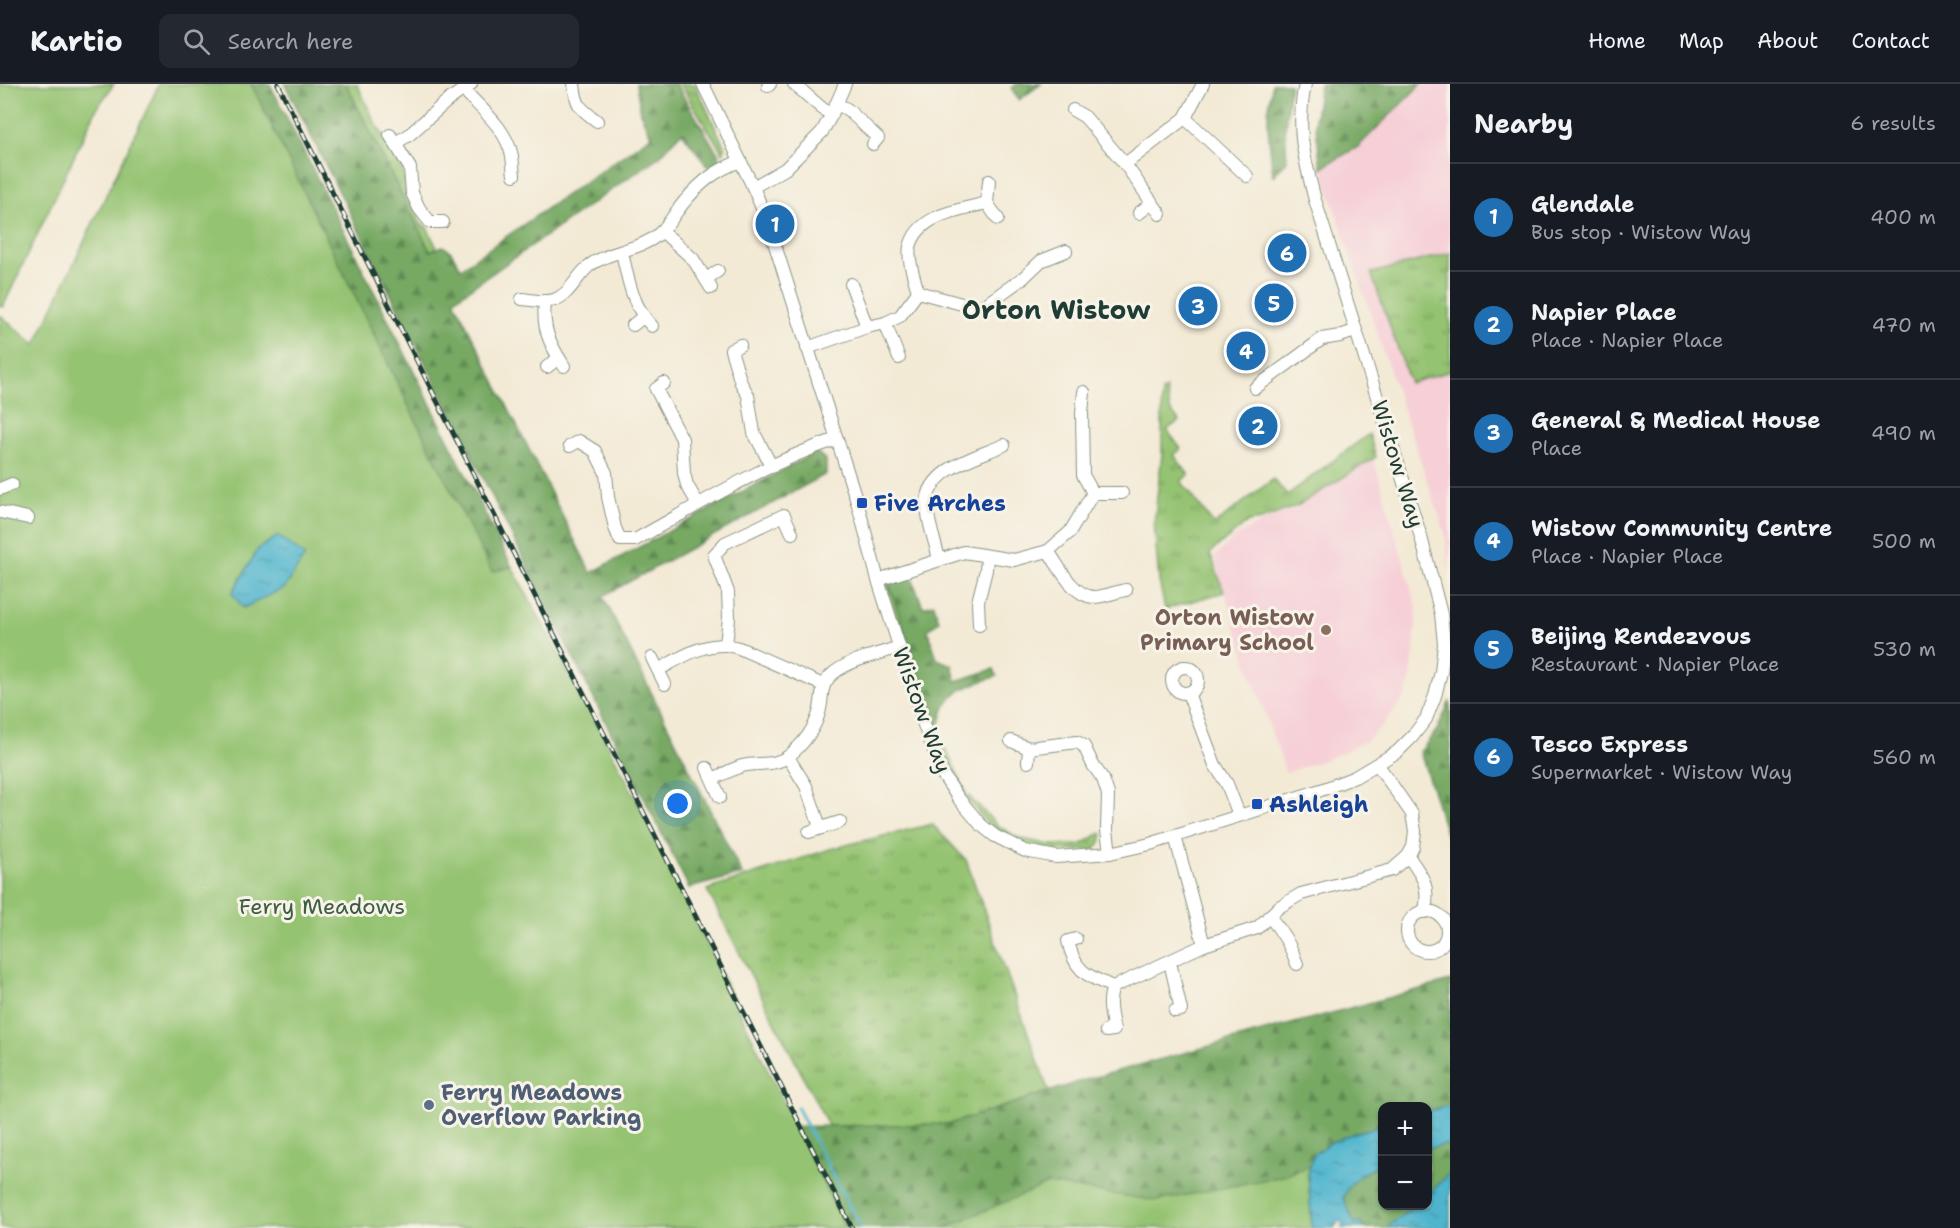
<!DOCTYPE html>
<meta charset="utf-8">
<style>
:root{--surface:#171b24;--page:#242831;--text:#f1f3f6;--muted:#9ea1a6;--line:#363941;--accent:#1f6fb2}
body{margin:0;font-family:"Shantell Sans",sans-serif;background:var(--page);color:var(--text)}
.controls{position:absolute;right:18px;bottom:18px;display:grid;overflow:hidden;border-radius:12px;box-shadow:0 2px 4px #0004}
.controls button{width:54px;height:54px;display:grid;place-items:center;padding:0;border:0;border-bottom:2px solid var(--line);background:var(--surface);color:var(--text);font:30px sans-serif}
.you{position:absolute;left:678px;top:720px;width:21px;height:21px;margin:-15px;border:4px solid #fff;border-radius:50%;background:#1a73e8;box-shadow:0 0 0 9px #1a73e833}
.badge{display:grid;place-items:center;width:39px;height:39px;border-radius:50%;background:var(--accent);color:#fff;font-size:20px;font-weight:700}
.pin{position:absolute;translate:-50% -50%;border:3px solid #fff;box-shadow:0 2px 6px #0006}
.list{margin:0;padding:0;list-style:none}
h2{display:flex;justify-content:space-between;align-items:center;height:78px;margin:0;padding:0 24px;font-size:26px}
h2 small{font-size:20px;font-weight:400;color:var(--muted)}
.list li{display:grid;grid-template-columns:39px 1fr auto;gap:18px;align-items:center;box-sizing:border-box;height:108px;padding:0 24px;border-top:2px solid var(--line)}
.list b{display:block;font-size:22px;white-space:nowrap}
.list p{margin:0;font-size:20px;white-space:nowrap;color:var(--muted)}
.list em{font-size:20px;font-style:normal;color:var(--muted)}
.icon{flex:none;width:33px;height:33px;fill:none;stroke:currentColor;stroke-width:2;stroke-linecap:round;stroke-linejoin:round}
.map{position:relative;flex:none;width:1450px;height:1144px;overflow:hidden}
header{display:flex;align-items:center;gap:36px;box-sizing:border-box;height:84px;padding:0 30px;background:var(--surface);border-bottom:2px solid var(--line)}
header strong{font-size:28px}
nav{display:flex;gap:33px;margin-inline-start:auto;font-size:21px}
.search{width:420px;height:54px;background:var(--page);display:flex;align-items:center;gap:15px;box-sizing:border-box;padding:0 21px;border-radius:12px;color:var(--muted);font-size:22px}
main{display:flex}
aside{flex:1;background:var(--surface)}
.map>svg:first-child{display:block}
.built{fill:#f6cfd7}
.grass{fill:url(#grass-tufts);stroke:#5a8052;stroke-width:1.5}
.forest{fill:url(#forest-firs);stroke:#4b734c;stroke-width:1.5}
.park{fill:#94c371;stroke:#5a8052;stroke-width:1.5}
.water{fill:url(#water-ripples);stroke:#377981;stroke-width:1.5}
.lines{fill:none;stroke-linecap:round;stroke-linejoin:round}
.stream{stroke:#4fb5ce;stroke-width:3}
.minor-casing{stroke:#899484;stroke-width:14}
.minor{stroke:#fff;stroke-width:12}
.rail-casing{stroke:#1f3d34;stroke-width:5}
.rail{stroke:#f7f3e8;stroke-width:3;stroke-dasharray:9;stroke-linecap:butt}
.transit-dot{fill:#1a4fb4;stroke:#f7f3e8;stroke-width:2}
.education-dot{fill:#8d6e63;stroke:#f7f3e8;stroke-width:2}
.service-dot{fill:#5c6f8a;stroke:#f7f3e8;stroke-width:2}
.labels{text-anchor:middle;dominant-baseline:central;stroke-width:6;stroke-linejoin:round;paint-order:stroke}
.street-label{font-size:22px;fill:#1f3d34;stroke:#f7f3e8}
.transit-label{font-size:22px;font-weight:bold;fill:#164399;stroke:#f7f3e8;text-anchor:start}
.education-label{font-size:22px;font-weight:bold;fill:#785e54;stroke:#f7f3e8;text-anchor:end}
.park-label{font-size:22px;fill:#3c5e43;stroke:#f7f3e8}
.service-label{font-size:22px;font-weight:bold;fill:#4e5e75;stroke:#f7f3e8;text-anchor:start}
.quarter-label{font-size:26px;font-weight:bold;fill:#1f3d34;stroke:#f7f3e8}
</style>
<header>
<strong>Kartio</strong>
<div class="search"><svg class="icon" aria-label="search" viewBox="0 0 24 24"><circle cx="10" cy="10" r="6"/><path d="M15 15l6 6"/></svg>Search here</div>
<nav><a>Home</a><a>Map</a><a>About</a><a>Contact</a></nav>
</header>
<main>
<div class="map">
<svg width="1450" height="1144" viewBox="0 0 1450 1144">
<defs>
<pattern id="grass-tufts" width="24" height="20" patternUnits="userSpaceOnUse" patternTransform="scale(1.5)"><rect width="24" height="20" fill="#94c371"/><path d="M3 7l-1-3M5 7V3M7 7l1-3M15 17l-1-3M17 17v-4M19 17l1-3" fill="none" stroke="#78a05e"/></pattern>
<pattern id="forest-firs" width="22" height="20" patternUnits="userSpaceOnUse" patternTransform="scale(1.5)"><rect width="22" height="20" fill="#77a963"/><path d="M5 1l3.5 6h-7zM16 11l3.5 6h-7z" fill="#618b52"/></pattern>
<pattern id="water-ripples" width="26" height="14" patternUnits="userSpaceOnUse" patternTransform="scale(1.5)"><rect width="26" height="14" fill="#4fb5ce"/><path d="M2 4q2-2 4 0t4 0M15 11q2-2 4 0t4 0" fill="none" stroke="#4194a8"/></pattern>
</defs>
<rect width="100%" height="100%" fill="#f7f3e8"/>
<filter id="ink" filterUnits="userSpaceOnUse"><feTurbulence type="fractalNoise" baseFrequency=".0167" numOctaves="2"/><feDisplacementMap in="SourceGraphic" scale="12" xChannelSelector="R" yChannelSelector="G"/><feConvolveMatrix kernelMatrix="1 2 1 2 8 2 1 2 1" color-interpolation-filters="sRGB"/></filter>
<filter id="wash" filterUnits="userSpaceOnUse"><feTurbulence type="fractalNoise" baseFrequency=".008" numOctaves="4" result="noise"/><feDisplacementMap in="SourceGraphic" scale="24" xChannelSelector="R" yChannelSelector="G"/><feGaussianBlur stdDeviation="1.35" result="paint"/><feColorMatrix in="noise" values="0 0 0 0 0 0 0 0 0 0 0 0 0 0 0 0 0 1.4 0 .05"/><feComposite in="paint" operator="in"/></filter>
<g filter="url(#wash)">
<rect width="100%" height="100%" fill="#f3ead5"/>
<g class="built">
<polygon points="1421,0 1450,0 1450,492 1445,449 1321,84 1358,63"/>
<polygon points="1374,376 1417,524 1414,567 1410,598 1404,614 1384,640 1367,657 1332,673 1286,689 1245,573 1214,473 1237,451 1268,435 1296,425 1327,401"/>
</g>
<g class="grass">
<polygon points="346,0 357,0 375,38 403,84 406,108 418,130 421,140 427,143 437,164 430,167"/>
<polygon points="680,0 695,0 725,64 723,69"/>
<polygon points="1450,169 1450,287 1410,299 1371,189"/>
<polygon points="1166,305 1170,326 1179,337 1167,346 1181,365 1174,371 1189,391 1181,397 1214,441 1273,395 1287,411 1369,350 1376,373 1297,422 1261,436 1248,438 1210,469 1224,508 1165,525 1159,497 1154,439 1162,370 1162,308"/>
<polygon points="888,496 939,650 966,708 962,711 947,688 938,664 886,501"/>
<polygon points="968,711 997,741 1018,754 1050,761 1081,761 1100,749 1103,750 1101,758 1093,766 1050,767 1027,762 991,744 965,713"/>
<polygon points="932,740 966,776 1049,1008 950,1040 829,1043 707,806 830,765"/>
</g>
<g class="forest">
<polygon points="251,0 270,0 512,483 492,488 415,335"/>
<polygon points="285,0 346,0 430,167 443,162 451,168 461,184 651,52 641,30 636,0 676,0 720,73 718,78 708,83 682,48 660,72 454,216 591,489 816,368 826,376 826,390 603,512 742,790 689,804"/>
<polygon points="1017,0 1041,0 1019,16 1011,4"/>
<path d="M1272,0h18l-5,44 2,33 -14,15c-2,-24 -7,-49 -4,-73 1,-7 3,-12 3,-19z"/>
<polygon points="1320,0 1421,0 1358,63 1321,84 1315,34"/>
<path d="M910,489l13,34 11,-3 5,17 -11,9 9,29 15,6 4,16 38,-12 3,7c-36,13 -56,16 -58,59l-51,-155z"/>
<polygon points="1450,617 1450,761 1420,668 1437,646"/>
<polygon points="1450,897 1450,1021 1428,1027 1428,1022 1382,1022 1382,1041 1313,1071 1310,1082 1283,1092 1157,1117 1048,1100 944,1144 439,1144 583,1046 950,1040 1088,995"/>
<polygon points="1450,1060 1450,1089 1428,1111 1428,1064"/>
<path d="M1382,1079v43h33l-29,22h-22l-3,-5 -6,1c-3,-8 -9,-14 -11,-22 -4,-20 25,-31 38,-39z"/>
</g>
<g class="park">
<polygon points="0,0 114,0 97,24 3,223 0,222"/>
<polygon points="159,0 251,0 415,335 492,488 512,483 626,695 845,1144 0,1144 0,231 35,261"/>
<polygon points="1310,1082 1308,1090 1312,1144 944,1144 1048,1100 1157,1117 1283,1092"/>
</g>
<g class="water">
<polygon points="278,452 305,472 285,504 243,524 232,509 258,465"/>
<polygon points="1450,1021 1450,1060 1428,1064 1428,1027"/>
<path d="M1382,1041v38c-16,9 -33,16 -39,35l12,26 6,-1 3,5h-23l2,-5 -3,-3 -6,8h-22l-4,-54 5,-19 15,-11 23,-10z"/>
<polygon points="1450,1089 1450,1144 1386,1144 1415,1122 1428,1122 1428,1111"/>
</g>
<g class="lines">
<polyline class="stream" points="797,1023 861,1144"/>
</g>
</g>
<g filter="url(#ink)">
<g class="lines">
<defs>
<g id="minor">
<path d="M574,0c2,22 6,24 23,37"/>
<path d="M703,0l50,103 14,33 91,285 20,75 46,145 19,50 16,24 22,26 14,11 30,15 31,6 54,-4 40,-9 171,-54 34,-13 42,-25 15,-15 14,-18 9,-23 6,-24 3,-28 -3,-30 -20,-77 -106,-337c-11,-43 -19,-71 -10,-116"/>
<polyline points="794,0 824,26 832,30"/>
<polyline points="1203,0 1185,34 1247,92"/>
<polyline points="768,2 770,0"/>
<path d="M464,6c18,20 42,38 48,66 1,6 1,13 2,19"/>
<polyline points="836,20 847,25 878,54 873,60"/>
<polyline points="1073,26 1085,33 1125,80"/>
<polyline points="390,51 410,84 412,109 419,124 430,138 443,138"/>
<polyline points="395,59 409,51 446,18 471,0"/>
<polyline points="989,97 987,119 998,135"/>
<polyline points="753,103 785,85 822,48 832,30 845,0"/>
<polyline points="1139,129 1152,119"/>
<polyline points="1160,130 1125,80 1185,34"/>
<polyline points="662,147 693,175 711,204"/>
<path d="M622,168c6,27 10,54 30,74"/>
<polyline points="706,195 718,187"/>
<polyline points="851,200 867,243"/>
<polyline points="918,208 969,222 985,221 1023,194 1041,177 1066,167"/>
<path d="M522,215c10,1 23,4 32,1 16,-5 23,-25 36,-35 22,-16 54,-14 73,-35 8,-9 14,-20 22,-29 17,-20 30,-30 55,-40"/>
<path d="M545,217c-3,27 4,42 19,65"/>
<polyline points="885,239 899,274"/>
<polyline points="633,241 643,233"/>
<polyline points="740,261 731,266 741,299 748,311 754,349 772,383"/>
<path d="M807,264l60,-21 18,-4 15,-7 18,-24c-3,-12 -11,-33 -8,-45 8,-33 50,-37 77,-44"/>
<polyline points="547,283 559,274"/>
<polyline points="664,299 656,305 682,355 684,389 687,401 698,420"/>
<polyline points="1255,304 1322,255 1340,252 1355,247"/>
<path d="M570,362l9,-5 16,10 11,22 2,24 7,31 5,12h15c65,-36 131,-77 202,-101"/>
<polyline points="0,405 12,400"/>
<polyline points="1093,409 1122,409"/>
<polyline points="0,428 28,434"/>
<polyline points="792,449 784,431 725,459 714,471 728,508 729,534 726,561 739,564 823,601"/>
<path d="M1048,467c11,15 24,44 45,46 8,1 25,-6 33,-7"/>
<path d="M939,475c-4,-18 -12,-38 -12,-55 1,-36 51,-47 77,-59"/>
<polyline points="878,496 964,468 1014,476 1048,467 1070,448 1093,409 1083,391 1082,329 1084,308"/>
<polyline points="979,541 978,518 986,486 987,472"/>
<polyline points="652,574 665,600"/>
<circle cx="1185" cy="596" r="13"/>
<path d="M658,586c22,-12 43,-26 68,-25"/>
<polyline points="1188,609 1215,681 1227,700 1239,731"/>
<polyline points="1011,657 1029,664 1077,658 1084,662 1093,681 1103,695 1108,710 1107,746 1110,769"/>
<polyline points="788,673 806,702 820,743"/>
<polyline points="1028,678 1029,664"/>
<polyline points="707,684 720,713"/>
<path d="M712,695c10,-4 20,-10 30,-13 16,-4 34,1 48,-11 13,-11 24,-25 29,-42 5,-17 -1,-28 16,-41 19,-14 43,-17 64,-25"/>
<polyline points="809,748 840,738"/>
<path d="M1408,772c15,21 22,29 17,56"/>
<circle cx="1427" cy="847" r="20"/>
<path d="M1269,832c13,15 22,29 28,48"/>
<path d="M1076,855l-8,2c7,31 18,34 45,46l91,-42 -29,-109"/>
<polyline points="1204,861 1257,844 1279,823 1301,810 1392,786 1408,772 1413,763 1415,747 1412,730 1378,681"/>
<polyline points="1170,878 1181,926 1175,927"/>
<path d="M1106,947l8,-1c-3,-15 -7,-28 -1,-43"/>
</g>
</defs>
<use href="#minor" class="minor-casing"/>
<use href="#minor" class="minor"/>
<defs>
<polyline id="rail" points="278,0 852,1144"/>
</defs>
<use href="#rail" class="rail-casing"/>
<use href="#rail" class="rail"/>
</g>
</g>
<g class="transit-dot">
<rect x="856" y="413" width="12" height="12" rx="3"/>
<rect x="1251" y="714" width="12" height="12" rx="3"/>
</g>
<circle class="education-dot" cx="1326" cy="546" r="6"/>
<circle class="service-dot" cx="429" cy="1021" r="6"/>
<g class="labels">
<g class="street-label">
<text transform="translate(1398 380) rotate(73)">Wistow Way</text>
<text transform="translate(922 626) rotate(70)">Wistow Way</text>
</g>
<g class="transit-label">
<text x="874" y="419">Five Arches</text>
<text x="1269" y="720">Ashleigh</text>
</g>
<g class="education-label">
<text x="1314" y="533">Orton Wistow<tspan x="1314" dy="25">Primary School</tspan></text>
</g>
<g class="park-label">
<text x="322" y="822">Ferry Meadows</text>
</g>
<g class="service-label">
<text x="441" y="1008">Ferry Meadows<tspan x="441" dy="25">Overflow Parking</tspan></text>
</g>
<g class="quarter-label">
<text x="1056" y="225">Orton Wistow</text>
</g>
</g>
</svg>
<div class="controls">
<button>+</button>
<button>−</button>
</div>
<div class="you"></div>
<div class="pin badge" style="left:775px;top:140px">1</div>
<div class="pin badge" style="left:1258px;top:342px">2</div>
<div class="pin badge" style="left:1198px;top:222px">3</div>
<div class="pin badge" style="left:1246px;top:267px">4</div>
<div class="pin badge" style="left:1274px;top:219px">5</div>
<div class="pin badge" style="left:1287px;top:169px">6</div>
</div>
<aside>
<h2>Nearby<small>6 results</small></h2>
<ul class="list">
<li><span class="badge">1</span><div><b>Glendale</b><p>Bus stop · Wistow Way</p></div><em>400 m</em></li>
<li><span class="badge">2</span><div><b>Napier Place</b><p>Place · Napier Place</p></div><em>470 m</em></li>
<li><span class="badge">3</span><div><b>General &amp; Medical House</b><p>Place</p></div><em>490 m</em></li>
<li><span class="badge">4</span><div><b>Wistow Community Centre</b><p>Place · Napier Place</p></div><em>500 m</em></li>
<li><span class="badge">5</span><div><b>Beijing Rendezvous</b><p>Restaurant · Napier Place</p></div><em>530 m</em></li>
<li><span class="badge">6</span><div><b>Tesco Express</b><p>Supermarket · Wistow Way</p></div><em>560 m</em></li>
</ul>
</aside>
</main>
